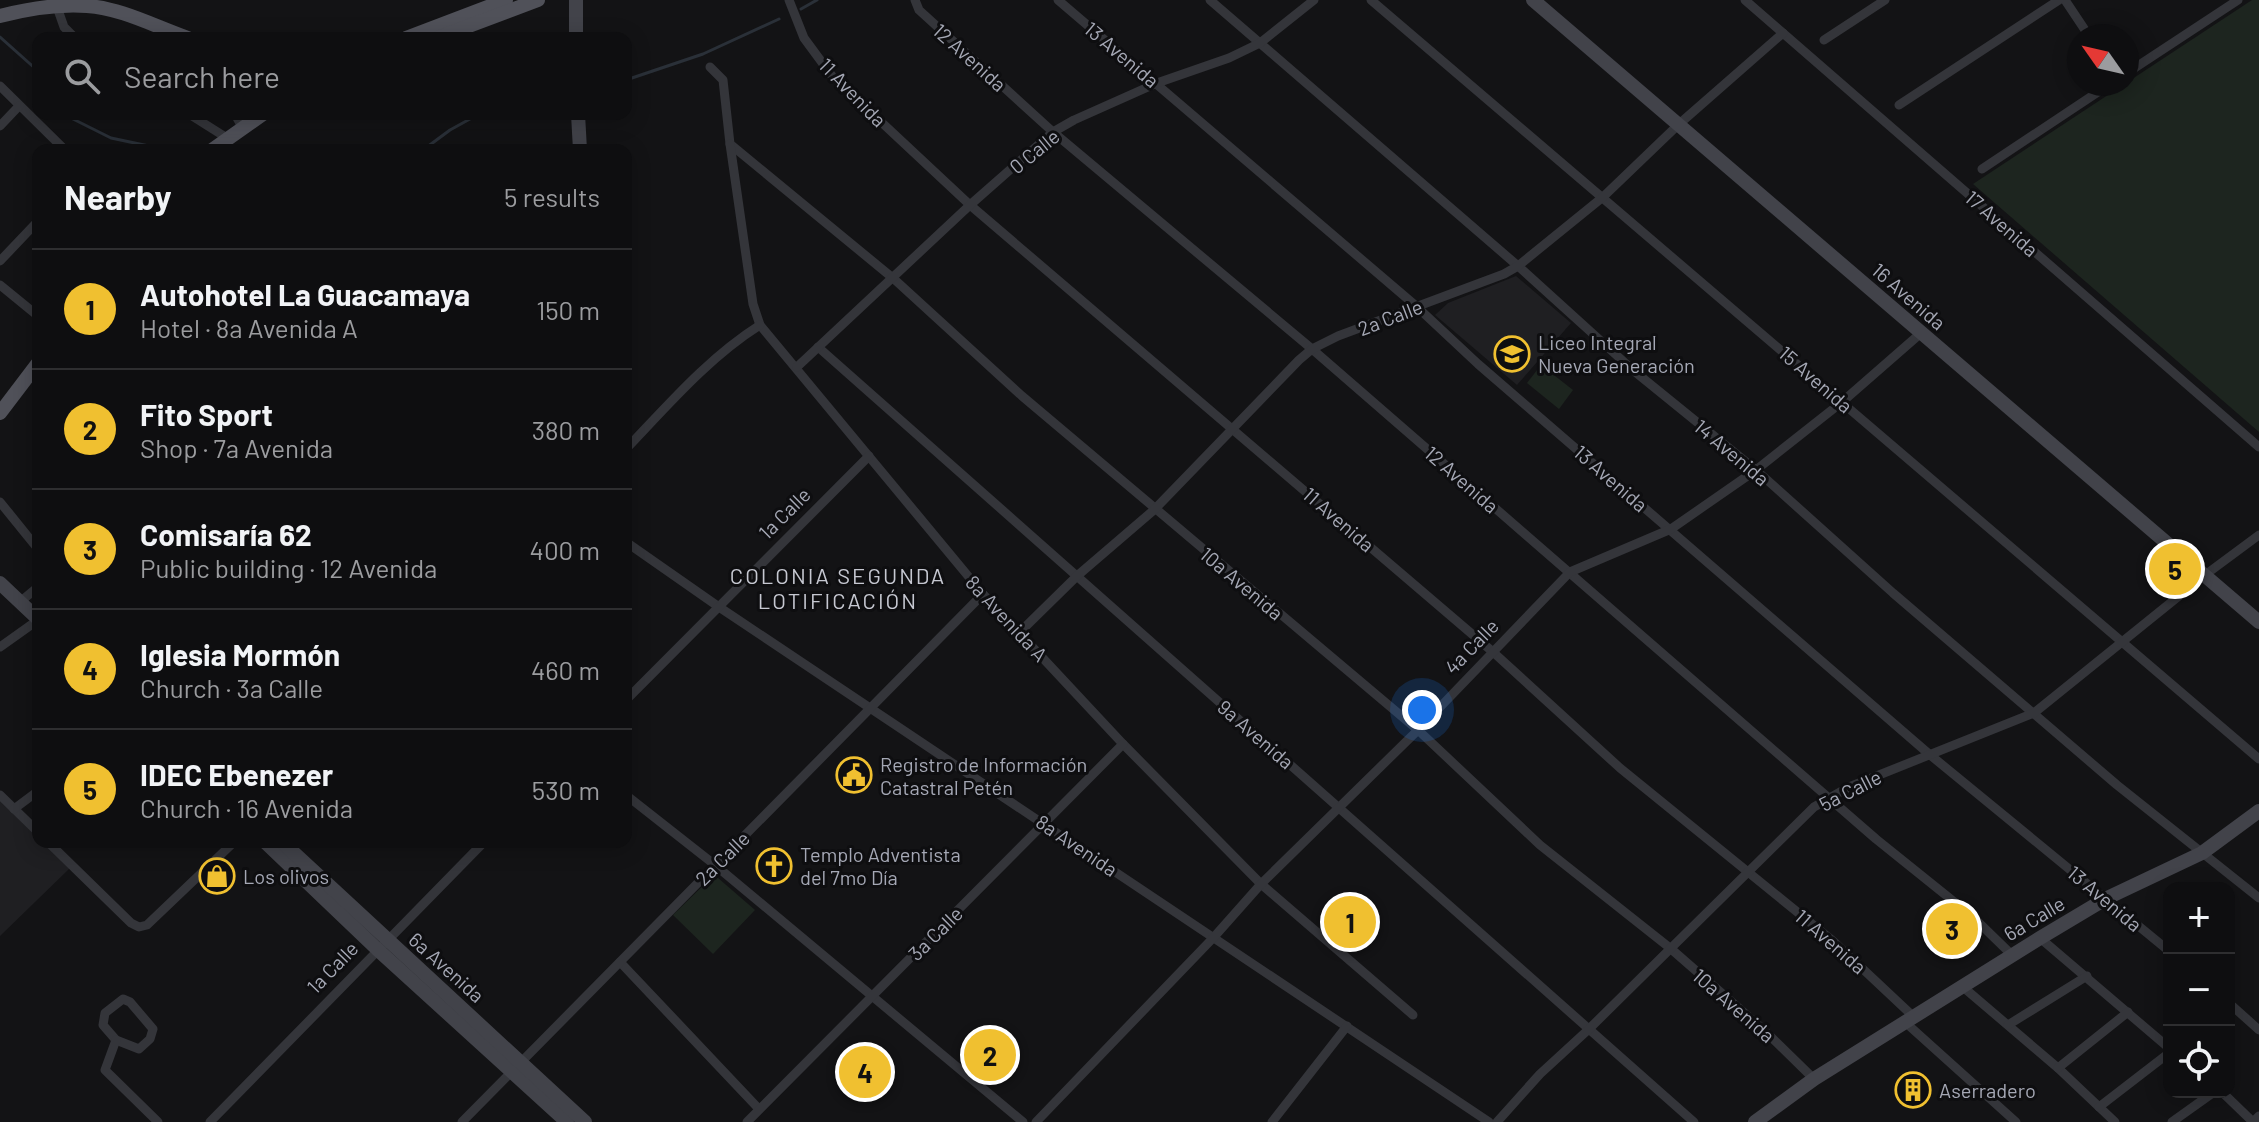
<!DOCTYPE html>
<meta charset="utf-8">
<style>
:root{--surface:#0e0e10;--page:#171719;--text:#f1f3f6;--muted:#9b9c9f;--line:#2e2e30;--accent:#f0c030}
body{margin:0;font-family:Barlow,sans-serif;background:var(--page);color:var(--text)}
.controls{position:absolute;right:24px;bottom:24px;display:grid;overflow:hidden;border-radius:16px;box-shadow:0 4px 20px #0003}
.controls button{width:72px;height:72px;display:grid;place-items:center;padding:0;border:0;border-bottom:2px solid var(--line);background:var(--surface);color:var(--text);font:40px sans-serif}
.compass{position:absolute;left:2067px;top:24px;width:72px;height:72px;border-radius:50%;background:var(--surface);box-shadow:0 4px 20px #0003;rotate:304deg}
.you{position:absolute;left:1422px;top:710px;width:28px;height:28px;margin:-20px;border:6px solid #fff;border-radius:50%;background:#1a73e8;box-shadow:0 0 0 12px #1a73e833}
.badge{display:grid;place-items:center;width:52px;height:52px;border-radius:50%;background:var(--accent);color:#111;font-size:26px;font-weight:700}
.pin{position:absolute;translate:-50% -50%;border:4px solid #fff;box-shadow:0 2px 8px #0006}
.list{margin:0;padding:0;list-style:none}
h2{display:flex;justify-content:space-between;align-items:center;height:104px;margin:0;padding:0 32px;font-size:34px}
h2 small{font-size:26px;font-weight:400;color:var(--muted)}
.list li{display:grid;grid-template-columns:52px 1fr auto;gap:24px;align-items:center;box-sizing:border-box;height:120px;padding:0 32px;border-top:2px solid var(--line)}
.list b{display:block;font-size:30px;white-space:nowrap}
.list p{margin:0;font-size:26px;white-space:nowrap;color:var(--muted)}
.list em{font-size:26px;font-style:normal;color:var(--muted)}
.icon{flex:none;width:44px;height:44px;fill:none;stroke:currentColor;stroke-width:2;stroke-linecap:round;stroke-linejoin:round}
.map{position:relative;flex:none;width:2259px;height:1122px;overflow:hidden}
.search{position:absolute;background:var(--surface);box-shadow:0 4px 20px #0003;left:32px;top:32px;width:600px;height:88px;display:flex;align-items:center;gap:20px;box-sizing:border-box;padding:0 28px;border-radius:16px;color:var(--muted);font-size:30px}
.panel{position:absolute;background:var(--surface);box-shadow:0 4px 20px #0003;left:32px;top:144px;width:600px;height:704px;border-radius:16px}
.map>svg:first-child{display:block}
.built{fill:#1f1f22}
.green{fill:#1d251f}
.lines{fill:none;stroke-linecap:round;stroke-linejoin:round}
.stream{stroke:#2a3038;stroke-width:3}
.street{stroke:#34353a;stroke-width:9}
.secondary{stroke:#42434a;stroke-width:14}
.primary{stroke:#505159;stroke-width:14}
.labels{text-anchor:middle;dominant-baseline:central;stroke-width:6;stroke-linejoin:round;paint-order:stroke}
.street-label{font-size:20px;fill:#a5a8b5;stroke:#0e0e10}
.poi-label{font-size:20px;fill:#a5a8b5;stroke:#0e0e10;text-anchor:start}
.neighbourhood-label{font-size:22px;letter-spacing:2px;fill:#c6c8d1;stroke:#0e0e10}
</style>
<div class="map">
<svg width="2259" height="1122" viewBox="0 0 2259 1122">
<rect width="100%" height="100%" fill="#131315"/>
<g class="built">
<polygon points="1516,276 1571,323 1517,385 1435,315 1448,303"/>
<polygon points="0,799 38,837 38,842 43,842 70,868 0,936"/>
</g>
<g class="green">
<polygon points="2252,0 2259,0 2259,432 1973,184"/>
<polygon points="1541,365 1573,390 1559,409 1527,383"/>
<polygon points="713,876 718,878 755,910 713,954 673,915"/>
</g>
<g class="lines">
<g class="stream">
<polyline points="801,9 817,0"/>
<polyline points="0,37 38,71"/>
<polyline points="626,80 703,54 779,19"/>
<polyline points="63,114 111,138 168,150"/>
<polyline points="423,150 450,130 479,114"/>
</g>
<g class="street">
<polyline points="789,0 804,38 832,76 970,205 1493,652 1620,768 1833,941 1915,1018"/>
<polyline points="915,0 919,10 1053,132 1312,349 1876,839 1973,917 2012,955"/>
<polyline points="1058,0 1416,306 1478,364 1929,754 2169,951"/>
<polyline points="1210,0 1518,266 1634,371 1756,470 1893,593 2117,785 2259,898"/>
<polyline points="1371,0 2259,759"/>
<polyline points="1745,0 2259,447"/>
<polyline points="2065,0 2089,36"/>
<polyline points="57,7 64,27 75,38"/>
<polyline points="1824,40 1885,0"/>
<polyline points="710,67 723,80 730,144 894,279 1022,396 1418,730 1540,845 1670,948 1765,1031 1814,1079"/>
<polyline points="2127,73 2238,0"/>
<polyline points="0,86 65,150"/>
<polyline points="1899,105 2059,0"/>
<polyline points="189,114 227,138"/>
<polyline points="235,114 242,127"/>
<polyline points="0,126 19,106"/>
<polyline points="730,144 753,304 760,325 983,594 1123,744 1261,884 1413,1015"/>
<polyline points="442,150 445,149"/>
<polyline points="1982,169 2110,84"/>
<polyline points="0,261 38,221"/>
<polyline points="0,285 38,316"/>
<polyline points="818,347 1694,1122"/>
<polyline points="797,367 970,205 1053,132 1074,120 1157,83 1229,58 1260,43 1314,0"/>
<path d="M626,449c42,-44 82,-91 134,-124"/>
<polyline points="0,502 38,549"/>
<polyline points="626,542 719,607 1489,1122"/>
<polyline points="20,602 38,587"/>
<polyline points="1020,632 1077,576 1155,509 1299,360 1312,349 1338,336 1504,274 1518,266 1603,197 1678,125 1783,33"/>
<polyline points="0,647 38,620"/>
<polyline points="626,700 869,456"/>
<polyline points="0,795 38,832"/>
<polyline points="626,795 715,865 1023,1122"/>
<polyline points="14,809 38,791"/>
<polyline points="48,842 131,923 139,927 147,925 234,842"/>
<polyline points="2040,938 2169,1048"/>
<polyline points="620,962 759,1109"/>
<polyline points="1963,987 2058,1068 2115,1122"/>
<polygon points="123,999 130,1002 153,1029 150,1039 139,1049 116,1040 103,1025 105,1013"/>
<polyline points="2229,1003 2259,1030"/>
<polyline points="1906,1023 2016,1122"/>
<polyline points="2008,1025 2087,976"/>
<polyline points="116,1040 105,1070 158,1122"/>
<polyline points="2058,1068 2128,1012"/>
<polyline points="2222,1092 2253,1122 2259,1116"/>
<polyline points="2099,1107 2169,1053"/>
<polyline points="210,1122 484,842"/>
<polyline points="462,1122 983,594"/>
<polyline points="747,1122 1123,744"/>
<polyline points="1036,1122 1214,937 1261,884 1418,730 1570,572 1671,529 1756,470 1842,402 1921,333"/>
<polyline points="1272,1122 1347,1026"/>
<polyline points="1497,1122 1540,1074 1589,1029 1814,807 1849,787 2034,713 2205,575 2259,535"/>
<polyline points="2172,1122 2214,1092"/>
</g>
<g class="secondary">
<polyline points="1533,0 2259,622"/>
<polyline points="576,38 576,0"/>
<polyline points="578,114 580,150"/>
<polyline points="0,583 38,619"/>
<polyline points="265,842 377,949 567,1122"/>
<polyline points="282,842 585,1122"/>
<polyline points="1755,1122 1814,1079 2040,938 2107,898 2202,853 2259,811"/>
</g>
<g class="primary">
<path d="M0,16c27,-7 59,-12 87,-10 34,2 69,21 101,32"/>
<polyline points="406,38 506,0"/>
<polyline points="437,38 538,0"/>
<polyline points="212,150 263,114"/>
<polyline points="0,413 38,363"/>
</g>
</g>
<defs>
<symbol id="school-ring" viewBox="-11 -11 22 22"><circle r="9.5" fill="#0e0e10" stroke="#f0c030" stroke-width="1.5"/><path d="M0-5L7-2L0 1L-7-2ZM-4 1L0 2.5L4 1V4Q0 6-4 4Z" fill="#f0c030"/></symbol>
<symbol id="civic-ring" viewBox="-11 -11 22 22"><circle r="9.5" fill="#0e0e10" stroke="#f0c030" stroke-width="1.5"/><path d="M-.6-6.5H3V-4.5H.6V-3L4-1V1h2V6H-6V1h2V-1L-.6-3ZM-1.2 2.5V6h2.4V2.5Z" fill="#f0c030"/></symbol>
<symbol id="church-ring" viewBox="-11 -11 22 22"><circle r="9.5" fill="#0e0e10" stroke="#f0c030" stroke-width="1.5"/><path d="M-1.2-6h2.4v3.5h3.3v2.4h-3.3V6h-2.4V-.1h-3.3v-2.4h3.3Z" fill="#f0c030"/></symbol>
<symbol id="shop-ring" viewBox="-11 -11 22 22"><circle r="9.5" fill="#0e0e10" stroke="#f0c030" stroke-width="1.5"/><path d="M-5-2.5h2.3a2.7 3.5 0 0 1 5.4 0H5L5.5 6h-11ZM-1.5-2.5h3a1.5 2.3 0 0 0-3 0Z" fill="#f0c030"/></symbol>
<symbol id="building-ring" viewBox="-11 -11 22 22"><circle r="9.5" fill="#0e0e10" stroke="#f0c030" stroke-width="1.5"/><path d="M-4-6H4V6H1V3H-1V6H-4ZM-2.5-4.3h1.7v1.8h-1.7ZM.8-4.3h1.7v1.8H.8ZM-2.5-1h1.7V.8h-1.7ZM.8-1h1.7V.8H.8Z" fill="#f0c030"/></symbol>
</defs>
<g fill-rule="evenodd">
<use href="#school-ring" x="1492" y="334" width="40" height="40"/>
<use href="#civic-ring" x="834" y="755" width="40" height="40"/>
<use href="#church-ring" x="754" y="846" width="40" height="40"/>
<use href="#shop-ring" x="197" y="856" width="40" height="40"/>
<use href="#building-ring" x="1893" y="1070" width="40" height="40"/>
</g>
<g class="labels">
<g class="street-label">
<text transform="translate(1122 54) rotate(40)">13 Avenida</text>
<text transform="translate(970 57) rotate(42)">12 Avenida</text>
<text transform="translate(853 92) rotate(46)">11 Avenida</text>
<text transform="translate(1034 151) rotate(-39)">0 Calle</text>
<text transform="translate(2002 223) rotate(41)">17 Avenida</text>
<text transform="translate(1909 296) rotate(41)">16 Avenida</text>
<text transform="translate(1390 317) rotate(-21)">2a Calle</text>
<text transform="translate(1816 379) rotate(41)">15 Avenida</text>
<text transform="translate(1732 452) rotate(40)">14 Avenida</text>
<text transform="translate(1611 478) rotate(41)">13 Avenida</text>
<text transform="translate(1462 479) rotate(41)">12 Avenida</text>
<text transform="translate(784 513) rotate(-45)">1a Calle</text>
<text transform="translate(1339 519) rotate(41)">11 Avenida</text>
<text transform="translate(1242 583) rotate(40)">10a Avenida</text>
<text transform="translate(1007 618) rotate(47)">8a Avenida A</text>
<text transform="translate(1471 646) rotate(-46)">4a Calle</text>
<text transform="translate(1256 734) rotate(41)">9a Avenida</text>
<text transform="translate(1850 790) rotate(-27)">5a Calle</text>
<text transform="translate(1077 845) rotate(34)">8a Avenida</text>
<text transform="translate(722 858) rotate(-45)">2a Calle</text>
<text transform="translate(2105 898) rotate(40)">13 Avenida</text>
<text transform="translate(2034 918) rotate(-31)">6a Calle</text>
<text transform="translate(935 933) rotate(-45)">3a Calle</text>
<text transform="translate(1831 941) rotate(41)">11 Avenida</text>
<text transform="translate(332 967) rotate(-46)">1a Calle</text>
<text transform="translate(447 967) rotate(42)">6a Avenida</text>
<text transform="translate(1734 1005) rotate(41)">10a Avenida</text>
</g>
<g class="poi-label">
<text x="1538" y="342">Liceo Integral<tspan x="1538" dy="23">Nueva Generación</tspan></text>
<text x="880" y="764">Registro de Información<tspan x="880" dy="23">Catastral Petén</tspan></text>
<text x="800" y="854">Templo Adventista<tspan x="800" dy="23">del 7mo Día</tspan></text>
<text x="243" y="876">Los olivos</text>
<text x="1939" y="1090">Aserradero</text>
</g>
<g class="neighbourhood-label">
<text x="838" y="575">COLONIA SEGUNDA<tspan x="838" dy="25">LOTIFICACIÓN</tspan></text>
</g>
</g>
</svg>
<div class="controls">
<button>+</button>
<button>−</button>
<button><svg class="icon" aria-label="locate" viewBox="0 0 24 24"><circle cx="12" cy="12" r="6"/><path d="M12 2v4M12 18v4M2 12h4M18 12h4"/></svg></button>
</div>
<svg class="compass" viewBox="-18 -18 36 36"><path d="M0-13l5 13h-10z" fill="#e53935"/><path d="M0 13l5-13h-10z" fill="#9b9c9f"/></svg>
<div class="you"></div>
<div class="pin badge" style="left:1350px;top:922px">1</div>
<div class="pin badge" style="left:990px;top:1055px">2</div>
<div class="pin badge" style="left:1952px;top:929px">3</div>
<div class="pin badge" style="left:865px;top:1072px">4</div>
<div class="pin badge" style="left:2175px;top:569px">5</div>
<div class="search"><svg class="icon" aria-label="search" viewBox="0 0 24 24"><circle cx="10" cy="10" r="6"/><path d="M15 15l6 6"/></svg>Search here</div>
<section class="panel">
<h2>Nearby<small>5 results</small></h2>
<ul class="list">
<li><span class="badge">1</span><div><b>Autohotel La Guacamaya</b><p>Hotel · 8a Avenida A</p></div><em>150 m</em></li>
<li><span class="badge">2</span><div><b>Fito Sport</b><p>Shop · 7a Avenida</p></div><em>380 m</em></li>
<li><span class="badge">3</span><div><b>Comisaría 62</b><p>Public building · 12 Avenida</p></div><em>400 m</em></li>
<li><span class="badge">4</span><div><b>Iglesia Mormón</b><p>Church · 3a Calle</p></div><em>460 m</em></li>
<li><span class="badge">5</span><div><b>IDEC Ebenezer</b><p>Church · 16 Avenida</p></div><em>530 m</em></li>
</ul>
</section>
</div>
